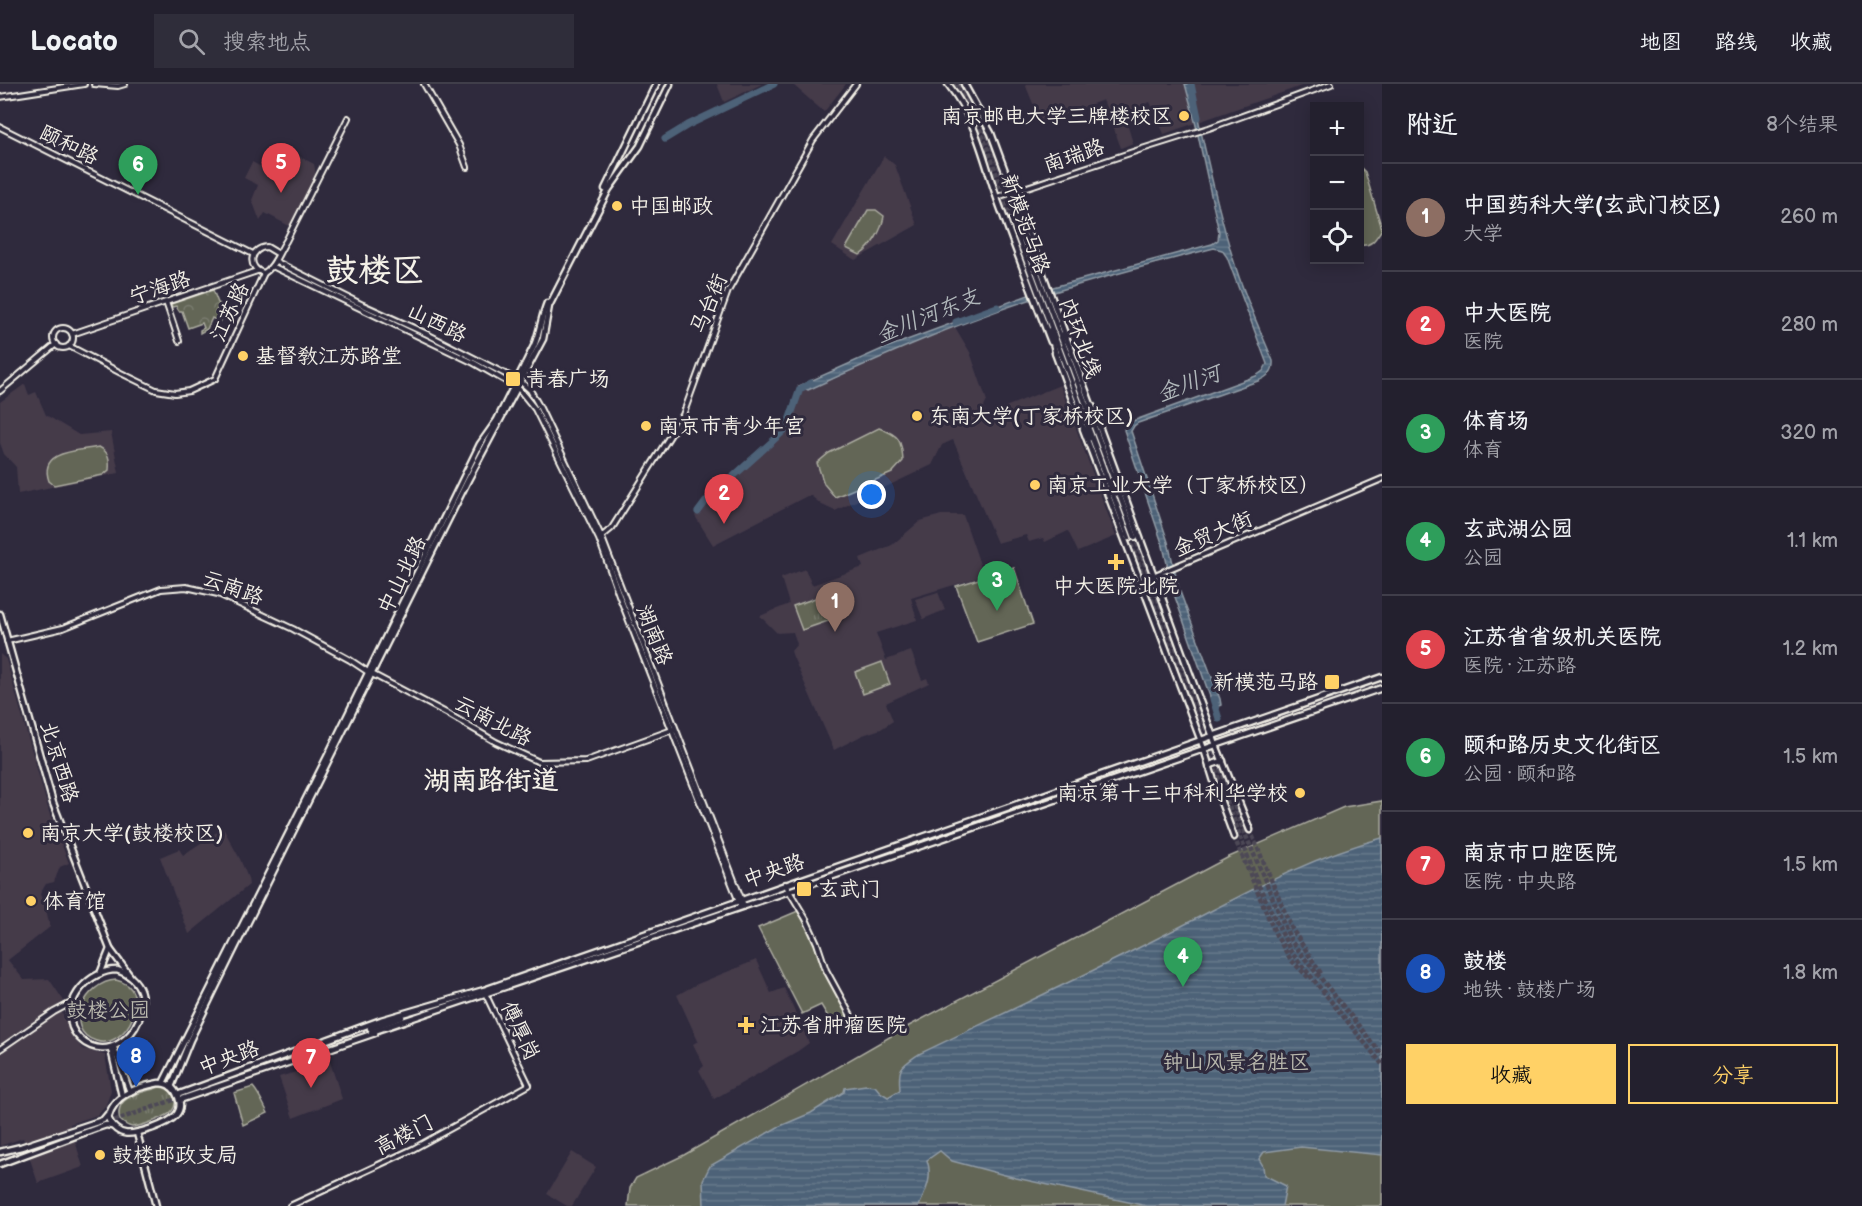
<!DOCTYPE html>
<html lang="zh">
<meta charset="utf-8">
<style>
:root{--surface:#23202e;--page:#2f2d3a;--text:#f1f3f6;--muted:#a3a3aa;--line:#403e4a;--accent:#ffd166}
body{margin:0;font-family:"Balsamiq Sans","LXGW WenKai TC",sans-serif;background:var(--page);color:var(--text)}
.controls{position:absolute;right:18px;top:18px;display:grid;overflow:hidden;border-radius:0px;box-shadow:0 3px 15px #0003}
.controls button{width:54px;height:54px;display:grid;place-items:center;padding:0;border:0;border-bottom:2px solid var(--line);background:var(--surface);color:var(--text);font:30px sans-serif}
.you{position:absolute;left:872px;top:411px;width:21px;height:21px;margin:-15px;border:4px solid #fff;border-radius:50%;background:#1a73e8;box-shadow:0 0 0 9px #1a73e833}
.badge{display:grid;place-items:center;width:39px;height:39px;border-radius:50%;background:var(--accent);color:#fff;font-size:20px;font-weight:700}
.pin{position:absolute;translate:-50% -50px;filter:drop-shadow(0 2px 3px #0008)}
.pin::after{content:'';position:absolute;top:32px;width:21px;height:18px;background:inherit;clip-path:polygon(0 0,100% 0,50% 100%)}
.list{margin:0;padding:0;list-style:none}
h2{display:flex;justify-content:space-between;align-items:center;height:78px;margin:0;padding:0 24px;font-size:26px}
h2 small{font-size:20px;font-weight:400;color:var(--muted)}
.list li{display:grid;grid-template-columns:39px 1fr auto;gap:18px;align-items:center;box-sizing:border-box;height:108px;padding:0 24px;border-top:2px solid var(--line)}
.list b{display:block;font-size:22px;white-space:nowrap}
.list p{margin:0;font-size:20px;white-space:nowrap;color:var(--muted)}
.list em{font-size:20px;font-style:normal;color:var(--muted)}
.actions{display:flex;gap:12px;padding:18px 24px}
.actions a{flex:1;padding:14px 0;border:2px solid var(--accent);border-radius:0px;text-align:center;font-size:21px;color:var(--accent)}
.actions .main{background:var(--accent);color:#111}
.icon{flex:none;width:33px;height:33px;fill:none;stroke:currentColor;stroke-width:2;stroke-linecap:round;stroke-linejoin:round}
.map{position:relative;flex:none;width:1382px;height:1122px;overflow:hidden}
header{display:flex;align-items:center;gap:36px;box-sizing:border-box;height:84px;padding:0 30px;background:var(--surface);border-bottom:2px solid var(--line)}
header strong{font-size:28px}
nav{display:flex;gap:33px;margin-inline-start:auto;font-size:21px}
.search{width:420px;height:54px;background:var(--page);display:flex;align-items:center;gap:15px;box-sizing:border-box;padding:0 21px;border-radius:0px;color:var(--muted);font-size:22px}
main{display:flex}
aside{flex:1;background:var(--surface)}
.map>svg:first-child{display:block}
.built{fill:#443a4a}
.grass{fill:url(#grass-tufts);stroke:#acaca0;stroke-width:1.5}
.forest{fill:url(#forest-crowns);stroke:#acaca0;stroke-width:1.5}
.green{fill:#636657;stroke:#acaca0;stroke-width:1.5}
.water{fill:url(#water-rules);stroke:#909ba5;stroke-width:1.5}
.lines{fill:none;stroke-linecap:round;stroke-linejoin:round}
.river{stroke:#4d6278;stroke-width:7}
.primary-tunnel{stroke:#4d4857;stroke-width:4.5;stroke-dasharray:4.5 2;stroke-linecap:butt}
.trunk-tunnel{stroke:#4d4857;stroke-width:4.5;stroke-dasharray:4.5 2;stroke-linecap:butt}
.tertiary-casing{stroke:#f4f1e8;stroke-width:8}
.secondary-casing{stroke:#f4f1e8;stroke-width:8}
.primary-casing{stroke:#f4f1e8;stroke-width:9}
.trunk-casing{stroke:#f4f1e8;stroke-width:9}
.tertiary{stroke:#2f2a3d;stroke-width:4}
.secondary{stroke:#2f2a3d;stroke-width:4}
.primary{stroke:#2f2a3d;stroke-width:4.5}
.trunk{stroke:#2f2a3d;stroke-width:4.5}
.poi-dot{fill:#ffd166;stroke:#2f2a3d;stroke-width:2}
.labels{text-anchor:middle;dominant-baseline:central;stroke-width:6;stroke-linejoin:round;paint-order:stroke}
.poi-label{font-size:21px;fill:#f4f1e8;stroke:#2f2a3d;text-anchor:start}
.street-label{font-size:21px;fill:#f4f1e8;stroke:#2f2a3d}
.park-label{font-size:21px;fill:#bab9ae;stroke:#2f2a3d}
.water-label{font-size:22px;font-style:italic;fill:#b1b8bb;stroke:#2f2a3d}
.district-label{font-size:27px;font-weight:bold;fill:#f4f1e8;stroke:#2f2a3d}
.town-label{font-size:33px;font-weight:bold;fill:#f4f1e8;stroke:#2f2a3d}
</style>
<header>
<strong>Locato</strong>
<div class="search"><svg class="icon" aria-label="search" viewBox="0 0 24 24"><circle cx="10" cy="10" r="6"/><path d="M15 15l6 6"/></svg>搜索地点</div>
<nav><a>地图</a><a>路线</a><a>收藏</a></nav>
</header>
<main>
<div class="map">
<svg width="1382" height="1122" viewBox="0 0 1382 1122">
<defs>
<pattern id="grass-tufts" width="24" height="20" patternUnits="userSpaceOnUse" patternTransform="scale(1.5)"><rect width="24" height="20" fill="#636657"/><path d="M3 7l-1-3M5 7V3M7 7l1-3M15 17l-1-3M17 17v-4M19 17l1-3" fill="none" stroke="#7a7c6f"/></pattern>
<pattern id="forest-crowns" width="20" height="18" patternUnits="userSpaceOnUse" patternTransform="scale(1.5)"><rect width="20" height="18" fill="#636657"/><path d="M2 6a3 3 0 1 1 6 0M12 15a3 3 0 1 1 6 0" fill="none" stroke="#7a7c6f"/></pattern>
<pattern id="water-rules" width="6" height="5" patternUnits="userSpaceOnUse" patternTransform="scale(1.5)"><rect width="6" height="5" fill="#4d6278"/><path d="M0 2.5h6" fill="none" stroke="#67798b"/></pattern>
</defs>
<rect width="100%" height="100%" fill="#2f2a3d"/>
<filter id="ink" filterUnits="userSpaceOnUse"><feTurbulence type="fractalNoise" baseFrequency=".0167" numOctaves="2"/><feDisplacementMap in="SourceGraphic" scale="12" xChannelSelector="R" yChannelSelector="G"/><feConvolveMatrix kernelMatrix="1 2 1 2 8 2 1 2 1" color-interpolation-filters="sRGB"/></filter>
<g filter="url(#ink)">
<g class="built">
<polygon points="717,0 762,0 724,18"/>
<polygon points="792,0 846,0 824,28"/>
<polygon points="1025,0 1307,0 1164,50 1150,18 1124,30 1133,59 1121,64 1103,16 1041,39"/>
<polygon points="287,66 314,80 315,85 315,90 291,143 265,129 260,137 252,116 258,101 244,94 252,78 273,89 283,68"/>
<polygon points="884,72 895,81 917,141 855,176 832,161"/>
<polygon points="955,243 970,268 987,317 984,323 987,339 1000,325 1060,301 1116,452 1078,468 1068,447 1045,458 1043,454 1029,458 1026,451 997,459 953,356 942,361 932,381 835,427 822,421 811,412 807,412 713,461 695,432 707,416 786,345 800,305 830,290 833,296 899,265"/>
<polygon points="25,300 29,311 36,308 46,331 79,351 111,348 119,389 18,410 16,383 4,370 0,359 0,318"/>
<polygon points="941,431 963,431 984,492 911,514 917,536 876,549 886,576 911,567 922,596 927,594 929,599 886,619 893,637 881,645 863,651 834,666 793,573 791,567 797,560 793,548 777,549 760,532 789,520 781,494 805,485 812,501 863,483 860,474 892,461 920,437"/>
<polygon points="938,508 945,526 923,535 915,515"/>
<polygon points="0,570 6,575 50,731 69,779 60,783 54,798 46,800 40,810 46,825 50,843 8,876 24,896 49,895 64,917 0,960"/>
<polygon points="223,744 240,775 248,794 249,801 189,850 160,773 179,765 183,771"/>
<polygon points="756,876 771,909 784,904 809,959 798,967 714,1015 699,986 704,982 693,960 698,957 677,911 695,901"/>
<polygon points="60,924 73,954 83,965 105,971 111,1006 106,1022 97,1031 70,1040 83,1083 38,1099 23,1054 0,1062 0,965"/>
<polygon points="330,978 342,1015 293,1034 279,993"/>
<polygon points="572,1068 596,1083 572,1122 567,1122 547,1110"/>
</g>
<g class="grass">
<polygon points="821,512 830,535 828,537 802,546 793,522"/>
<path d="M160,1003c11,1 20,13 12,24 -4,6 -33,16 -40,16 -5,-1 -9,-4 -12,-7 -7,-25 23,-27 40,-33z"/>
</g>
<polygon class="forest" points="213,206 218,219 225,223 222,228 217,225 215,229 222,235 220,238 212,234 207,245 200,249 200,246 204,244 202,239 188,244 182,227 179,227 176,222 172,223 171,220"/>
<g class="green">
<path d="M1360,83l5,5 17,57c-6,9 -10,18 -22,16z"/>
<path d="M868,126h8l8,6c-2,14 -12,31 -24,39l-14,-7z"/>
<path d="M879,344c20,7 23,12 24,33l-11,12 -57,24 -11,-13 -7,-21 12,-10z"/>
<path d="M99,363c10,5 11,12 10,23l-6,5 -49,10 -5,-4c-11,-31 29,-30 50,-34z"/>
<polygon points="1014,484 1033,540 977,558 956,502"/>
<polygon points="882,578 890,600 863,610 855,588"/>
<polygon points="1382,717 1382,1122 628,1122 630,1104 636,1094 684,1071 907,943 1229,773 1344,723"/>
<polygon points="798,827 814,857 825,888 848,932 833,941 821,921 802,930 758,844"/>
<path d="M116,896c40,9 11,71 -20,61 -35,-11 -10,-60 20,-61z"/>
<path d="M253,1003c7,8 10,17 15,26l-25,12 -9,-32z"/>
</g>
<g class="water">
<path d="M1185,0h5c15,62 27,126 47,187 10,31 24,61 36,90 1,11 -6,16 -15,20l-120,42 -4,3 -3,5 37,111 11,47 41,110 1,6 -7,3 -40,-114 -11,-48 -39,-116 2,-6 4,-2 126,-46 7,-5 4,-7 -40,-107 -5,-7 -8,-2c-62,16 -124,32 -185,52 -76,25 -149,57 -221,90l-9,-4 81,-36 162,-60 170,-46 6,-4 1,-8 -24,-111z"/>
<path d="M1382,754v317l-81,-8 -37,5 -5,7 4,7 1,9 22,11 -4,20h-135l-131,-28 -64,-17 -12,-10 -13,9c6,18 -1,30 -8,46h-215l-1,-26 7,-14 68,-39 33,-14 33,-21 1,-4 21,-3 9,1 5,6 8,5 12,-7c-2,-23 0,-23 19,-36 81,-39 163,-77 243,-118 72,-36 141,-77 220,-98z"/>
</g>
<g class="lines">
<g class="river">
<polyline points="1191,0 1198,33"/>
<polyline points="665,55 688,41 774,0"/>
<polyline points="956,238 997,223"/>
<polyline points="698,428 707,416 786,345 800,305 811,299"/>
<polyline points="1213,615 1219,635"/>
</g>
<g class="primary-tunnel">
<polyline points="282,975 370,944"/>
<polyline points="235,994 371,948"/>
<polyline points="102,1041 182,1013"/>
<polyline points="0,1071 18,1066"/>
<polyline points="0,1076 77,1049"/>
</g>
<g class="trunk-tunnel">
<path d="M953,0c31,39 43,91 59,137"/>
<path d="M958,0c31,37 43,91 59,135"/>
<polyline points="1135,453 1243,745 1291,857 1382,971"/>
<polyline points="1129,454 1258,800 1291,868 1382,980"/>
<polyline points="1250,746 1292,845 1322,891"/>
<polyline points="1234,753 1276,851 1291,876 1310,895"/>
</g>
<defs>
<g id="tertiary">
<polyline points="94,0 118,2 125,0"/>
<polyline points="424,0 459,61 467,83"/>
<polyline points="0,13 84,0"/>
<polyline points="0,43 253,170"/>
<polyline points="997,113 1142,65 1209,44 1331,0"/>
<path d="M264,189c-17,-4 -15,-25 3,-26l10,6"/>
<polyline points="166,218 179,257"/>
<circle cx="63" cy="254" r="10"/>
<polyline points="72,250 257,187"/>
<path d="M69,262l52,27 35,17 19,3 14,-2 26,-12 49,-106c10,-5 15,-22 22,-32l62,-123"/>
<polyline points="0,307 56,260"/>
<polyline points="600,454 612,444 683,331 728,207 813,56 856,0"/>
<polyline points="1155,491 1382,395"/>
<polyline points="7,557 63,544 161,505 186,503 218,510 293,545 350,576 368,588 448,630 496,658 539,678 586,677 675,645"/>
<polyline points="785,800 806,835 817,859 826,886 851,932"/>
<polyline points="0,965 54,928 69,920 73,921"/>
<polyline points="290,1122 413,1065 529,1001 485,909"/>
</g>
<g id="secondary">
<polyline points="275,177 363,221 427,250 521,298 530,306 539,322 602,454 744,822"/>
<polyline points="272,182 474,279 518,304 535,325 599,455 619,511 741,823"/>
</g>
<g id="primary">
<path d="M948,0c29,37 35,74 50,117 17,47 35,94 53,141"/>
<polyline points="964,0 991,49 1093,326"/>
<polyline points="605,105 656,0"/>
<polyline points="1055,269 1080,337"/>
<polyline points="1096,334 1216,661"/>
<polyline points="1083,345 1204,665"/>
<polyline points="0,530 53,719 110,865 130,892"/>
<path d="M117,886c52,17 14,92 -26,76 -8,-3 -16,-11 -19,-19 -9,-28 18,-57 45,-57z"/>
<polyline points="100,890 110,865"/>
<polyline points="370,944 402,933"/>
<polyline points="371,948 789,807 1382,604"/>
<polyline points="114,964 130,1008"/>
<polyline points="111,965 122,1012"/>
<path d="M159,999c6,0 12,2 16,8 14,22 -5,31 -22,37 -19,6 -35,12 -45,-10 6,-24 29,-31 51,-35z"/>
<path d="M163,999l166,-330 151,-309 17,-24 37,-74c6,-14 7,-28 13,-43"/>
<polyline points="171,1003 190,956 231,872 468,396 543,255 549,222 609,105 640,62 670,0"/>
<polyline points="177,1011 381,936 484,906 1382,593"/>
<polyline points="179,1016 375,949"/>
<polyline points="137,1049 156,1122"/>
<polyline points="0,1068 21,1063 103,1036 108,1030"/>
<polyline points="0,1080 97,1044 106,1041 112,1042"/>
</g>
<g id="trunk">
<polyline points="1017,135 1135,453"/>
<polyline points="1012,137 1129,454"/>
<polyline points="1050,246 1056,271"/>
<polyline points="1063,250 1072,266"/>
<polyline points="1092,322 1096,340"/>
<polyline points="1079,336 1090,354"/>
<polyline points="1216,661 1250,746"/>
<polyline points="1204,665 1218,710 1234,753"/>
<polyline points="1209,683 1213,680 1223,677"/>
</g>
</defs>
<use href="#tertiary" class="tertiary-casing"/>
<use href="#secondary" class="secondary-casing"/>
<use href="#primary" class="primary-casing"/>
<use href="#trunk" class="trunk-casing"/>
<use href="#tertiary" class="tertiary"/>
<use href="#secondary" class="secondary"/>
<use href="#primary" class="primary"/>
<use href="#trunk" class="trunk"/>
</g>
</g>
<g class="poi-dot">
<circle cx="1184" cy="32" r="6"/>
<circle cx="617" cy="122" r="6"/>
<circle cx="243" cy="272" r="6"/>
<rect x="505" y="287" width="16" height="16" rx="3"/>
<circle cx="917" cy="332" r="6"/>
<circle cx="646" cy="342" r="6"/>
<circle cx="1035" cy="401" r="6"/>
<path d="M1113 469h6v6h6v6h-6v6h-6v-6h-6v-6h6z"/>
<rect x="1324" y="590" width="16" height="16" rx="3"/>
<circle cx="1300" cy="709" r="6"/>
<circle cx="28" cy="749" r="6"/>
<rect x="796" y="797" width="16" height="16" rx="3"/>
<circle cx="31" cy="817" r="6"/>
<path d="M743 932h6v6h6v6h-6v6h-6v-6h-6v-6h6z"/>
<circle cx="100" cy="1071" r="6"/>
</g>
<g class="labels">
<g class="poi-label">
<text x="1172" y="32" text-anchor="end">南京邮电大学三牌楼校区</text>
<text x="629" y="122">中国邮政</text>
<text x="255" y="272">基督教江苏路堂</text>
<text x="526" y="295">青春广场</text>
<text x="929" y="332">东南大学(丁家桥校区)</text>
<text x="658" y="342">南京市青少年宫</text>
<text x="1047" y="401">南京工业大学（丁家桥校区）</text>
<text x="1116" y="502" text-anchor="middle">中大医院北院</text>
<text x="1318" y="598" text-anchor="end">新模范马路</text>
<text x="1288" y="709" text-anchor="end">南京第十三中科利华学校</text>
<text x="40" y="749">南京大学(鼓楼校区)</text>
<text x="818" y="805">玄武门</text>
<text x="43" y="817">体育馆</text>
<text x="760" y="941">江苏省肿瘤医院</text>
<text x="112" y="1071">鼓楼邮政支局</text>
</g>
<g class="street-label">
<text transform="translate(69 61) rotate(26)">颐和路</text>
<text transform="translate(1074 72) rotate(-19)">南瑞路</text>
<text transform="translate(1025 140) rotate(70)">新模范马路</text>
<text transform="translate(160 204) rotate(-19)">宁海路</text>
<text transform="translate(709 220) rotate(-67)">马台街</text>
<text transform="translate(230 228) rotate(-65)">江苏路</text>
<text transform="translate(437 239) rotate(26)">山西路</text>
<text transform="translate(1080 254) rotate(70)">内环北线</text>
<text transform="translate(1213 450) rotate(-23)">金贸大街</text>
<text transform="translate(402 491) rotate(-64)">中山北路</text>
<text transform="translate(233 504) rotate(20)">云南路</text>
<text transform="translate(654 551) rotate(68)">湖南路</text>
<text transform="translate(493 637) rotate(28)">云南北路</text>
<text transform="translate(59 678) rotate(73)">北京西路</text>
<text transform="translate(774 787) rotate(-19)">中央路</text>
<text transform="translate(520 947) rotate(65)">傅厚岗</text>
<text transform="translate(229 974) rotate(-20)">中央路</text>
<text transform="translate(404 1051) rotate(-27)">高楼门</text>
</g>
<g class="park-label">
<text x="108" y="926">鼓楼公园</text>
<text x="1236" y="978">钟山风景名胜区</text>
</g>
<g class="water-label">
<text transform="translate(928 232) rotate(-22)">金川河东支</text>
<text transform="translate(1189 300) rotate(-20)">金川河</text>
</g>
<g class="district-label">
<text x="491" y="697">湖南路街道</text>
</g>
<g class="town-label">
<text x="375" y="187">鼓楼区</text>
</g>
</g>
</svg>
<div class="controls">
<button>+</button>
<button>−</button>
<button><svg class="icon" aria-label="locate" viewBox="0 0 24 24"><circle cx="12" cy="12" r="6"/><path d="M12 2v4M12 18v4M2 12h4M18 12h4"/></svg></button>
</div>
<div class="you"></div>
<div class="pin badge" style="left:835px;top:548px;background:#8d6e63">1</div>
<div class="pin badge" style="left:724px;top:440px;background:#e0444e">2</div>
<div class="pin badge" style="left:997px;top:527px;background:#2e9e5b">3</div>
<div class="pin badge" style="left:1183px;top:903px;background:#2e9e5b">4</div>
<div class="pin badge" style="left:281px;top:109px;background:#e0444e">5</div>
<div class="pin badge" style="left:138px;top:111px;background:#2e9e5b">6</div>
<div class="pin badge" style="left:311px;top:1004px;background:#e0444e">7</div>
<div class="pin badge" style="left:136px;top:1003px;background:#1a4fb4">8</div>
</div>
<aside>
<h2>附近<small>8个结果</small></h2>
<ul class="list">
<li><span class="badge" style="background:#8d6e63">1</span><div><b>中国药科大学(玄武门校区)</b><p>大学</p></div><em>260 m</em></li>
<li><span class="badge" style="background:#e0444e">2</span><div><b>中大医院</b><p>医院</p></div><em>280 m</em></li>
<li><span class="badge" style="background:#2e9e5b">3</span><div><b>体育场</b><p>体育</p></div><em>320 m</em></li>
<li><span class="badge" style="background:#2e9e5b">4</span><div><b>玄武湖公园</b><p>公园</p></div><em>1.1 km</em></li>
<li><span class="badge" style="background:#e0444e">5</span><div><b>江苏省省级机关医院</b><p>医院 · 江苏路</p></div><em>1.2 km</em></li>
<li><span class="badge" style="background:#2e9e5b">6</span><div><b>颐和路历史文化街区</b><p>公园 · 颐和路</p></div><em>1.5 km</em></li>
<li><span class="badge" style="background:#e0444e">7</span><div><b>南京市口腔医院</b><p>医院 · 中央路</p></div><em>1.5 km</em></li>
<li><span class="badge" style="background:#1a4fb4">8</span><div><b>鼓楼</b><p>地铁 · 鼓楼广场</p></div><em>1.8 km</em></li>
</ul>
<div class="actions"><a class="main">收藏</a><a>分享</a></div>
</aside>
</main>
